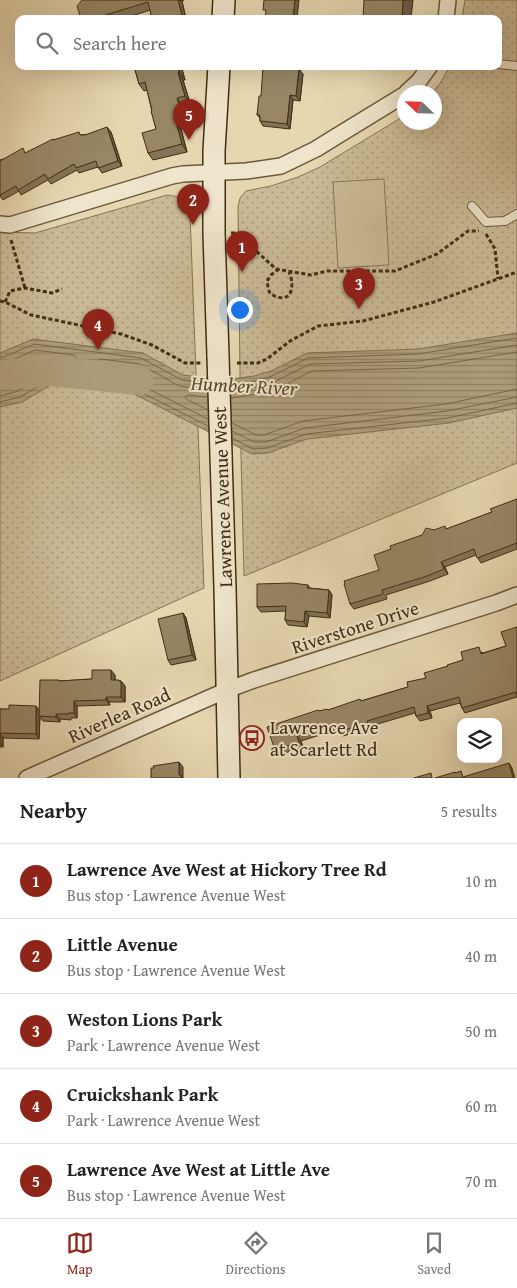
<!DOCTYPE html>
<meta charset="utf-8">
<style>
:root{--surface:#fff;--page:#f2f2f2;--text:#222;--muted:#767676;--line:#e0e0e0;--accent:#8f2418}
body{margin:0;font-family:"Gentium Book Plus",serif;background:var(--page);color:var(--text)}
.controls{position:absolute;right:15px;bottom:15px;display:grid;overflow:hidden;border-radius:10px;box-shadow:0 5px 20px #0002}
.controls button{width:45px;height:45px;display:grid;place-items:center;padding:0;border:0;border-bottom:1px solid var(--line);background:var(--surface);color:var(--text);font:25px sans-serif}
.compass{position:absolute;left:397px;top:85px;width:45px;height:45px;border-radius:50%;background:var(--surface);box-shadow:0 5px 20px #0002;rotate:293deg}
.you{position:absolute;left:239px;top:309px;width:18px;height:18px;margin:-12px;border:4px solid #fff;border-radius:50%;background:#1a73e8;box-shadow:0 0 0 8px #1a73e833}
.badge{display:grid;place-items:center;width:32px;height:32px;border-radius:50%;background:var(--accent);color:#fff;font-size:16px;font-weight:700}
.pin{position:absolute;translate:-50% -41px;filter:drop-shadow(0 1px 2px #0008)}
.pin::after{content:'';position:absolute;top:26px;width:18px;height:15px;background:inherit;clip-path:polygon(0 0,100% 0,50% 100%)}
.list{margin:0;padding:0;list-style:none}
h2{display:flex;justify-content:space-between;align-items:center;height:65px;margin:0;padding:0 20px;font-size:21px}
h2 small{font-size:16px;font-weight:400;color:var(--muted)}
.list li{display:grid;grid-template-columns:32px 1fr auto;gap:15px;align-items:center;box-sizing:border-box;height:75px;padding:0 20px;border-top:1px solid var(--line)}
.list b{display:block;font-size:19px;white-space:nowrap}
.list p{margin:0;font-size:16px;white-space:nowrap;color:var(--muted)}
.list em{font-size:16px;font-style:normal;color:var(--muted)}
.icon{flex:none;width:28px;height:28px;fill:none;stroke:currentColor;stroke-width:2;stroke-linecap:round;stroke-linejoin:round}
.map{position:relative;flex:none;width:517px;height:778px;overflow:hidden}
.search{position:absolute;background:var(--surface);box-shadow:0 5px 20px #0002;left:15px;right:15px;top:15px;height:55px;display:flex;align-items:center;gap:12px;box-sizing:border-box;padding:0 18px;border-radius:10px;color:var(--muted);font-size:19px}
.sheet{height:440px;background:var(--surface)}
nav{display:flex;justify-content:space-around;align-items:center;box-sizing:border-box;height:70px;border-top:1px solid var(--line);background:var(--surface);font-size:14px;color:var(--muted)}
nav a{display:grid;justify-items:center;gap:2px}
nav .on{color:var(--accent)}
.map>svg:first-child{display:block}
.park{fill:url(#park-dots);stroke:#867454}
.garden{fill:#cbba96;stroke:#867454}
.water{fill:url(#water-rules);stroke:#837151}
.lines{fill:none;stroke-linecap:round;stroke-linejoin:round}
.shore{stroke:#786646;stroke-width:1}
.river{stroke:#af9e7b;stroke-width:30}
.service-casing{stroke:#6b583a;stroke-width:10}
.minor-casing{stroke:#6b583a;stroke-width:18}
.secondary-casing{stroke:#422e12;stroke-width:24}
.path{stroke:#422e12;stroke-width:3;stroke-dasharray:4 2.5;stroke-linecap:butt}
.service{stroke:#efe5cc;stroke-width:8}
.minor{stroke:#efe5cc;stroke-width:15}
.secondary{stroke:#efe5cc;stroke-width:21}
.secondary-bridge-casing{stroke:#422e12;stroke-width:24;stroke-linecap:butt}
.secondary-bridge{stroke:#efe5cc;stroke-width:21}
.wall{fill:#837357;stroke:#422e12}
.shaded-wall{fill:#6a5e47;stroke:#422e12}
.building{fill:#988665;stroke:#422e12}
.labels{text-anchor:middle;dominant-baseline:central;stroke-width:4;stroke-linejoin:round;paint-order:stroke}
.street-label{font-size:19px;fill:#422e12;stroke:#efe5cc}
.poi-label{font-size:19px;fill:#422e12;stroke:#efe5cc;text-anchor:start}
.water-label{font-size:20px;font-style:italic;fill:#5d4a2c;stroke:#efe5cc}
</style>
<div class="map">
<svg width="517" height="778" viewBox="0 0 517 778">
<defs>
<pattern id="park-dots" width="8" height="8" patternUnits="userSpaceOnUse" patternTransform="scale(1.25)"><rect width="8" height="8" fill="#cbba96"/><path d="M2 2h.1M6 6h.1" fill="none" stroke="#a69879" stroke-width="1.8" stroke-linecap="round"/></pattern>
<pattern id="water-rules" width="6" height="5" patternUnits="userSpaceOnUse" patternTransform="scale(1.25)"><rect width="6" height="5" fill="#af9e7b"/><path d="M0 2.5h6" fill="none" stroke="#908163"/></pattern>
</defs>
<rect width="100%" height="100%" fill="#e7d7b1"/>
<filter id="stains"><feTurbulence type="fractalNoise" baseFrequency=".004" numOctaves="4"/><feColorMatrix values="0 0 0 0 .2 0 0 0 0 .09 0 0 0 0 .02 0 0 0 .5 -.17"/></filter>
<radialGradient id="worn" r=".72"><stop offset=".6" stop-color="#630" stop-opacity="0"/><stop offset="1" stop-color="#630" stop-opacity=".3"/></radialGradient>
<g class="park">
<polygon points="465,0 517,0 517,463 244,576 241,456 238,207 240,198 246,191 271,186 298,177 320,167 404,116 404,122 434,122 434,92 433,92 441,82 450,66 498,66 498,19 462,19"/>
<path d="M167,195c12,1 21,5 23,18l14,375 -204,93v-449l35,1z"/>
</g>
<polygon class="garden" points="384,179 389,265 338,268 333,182"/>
<polygon class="water" points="517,333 517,408 449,423 307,439 268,453 252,454 89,371 73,372 22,402 0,407 0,353 33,339 143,353 183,375 223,380 254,376 271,371 307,353 418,349"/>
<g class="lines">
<g class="shore">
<polyline points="0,357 4,357 34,344 141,358 182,380 207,383"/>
<polyline points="0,364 6,363 35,350 74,355 77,358 75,360 67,362 18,391 0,396"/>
<polyline points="0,371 8,370 35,358 48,360 50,362 49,364 15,384 0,388"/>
<polyline points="231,384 255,381 272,376 308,358 418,354 517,338"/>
<polyline points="207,390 179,386 140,364 100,359 97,361 99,364 208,419"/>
<polyline points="231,390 256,387 274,382 310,364 419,361 517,345"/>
<polyline points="207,397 188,395 185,397 186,399 208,410"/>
<polyline points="231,398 257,394 277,389 312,371 419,368 517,352"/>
<polyline points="0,402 20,397 71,367 89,366 208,426"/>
<polyline points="232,423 256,435 264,435 303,421 446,404 517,389"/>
<polyline points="232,431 254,442 266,442 305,428 447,411 517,397"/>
<polyline points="232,438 253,449 267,448 306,434 448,418 517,403"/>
</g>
<polyline class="river" points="0,375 51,371 139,380"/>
<defs>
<g id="service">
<polyline points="498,64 517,66"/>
<polyline points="472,206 486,222 505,221 517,214"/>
</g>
<g id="minor">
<polyline points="446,19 448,0"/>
<polyline points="407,92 419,81 430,66"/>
<polyline points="0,224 10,225 172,176 183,174 246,171 281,166 316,149 337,136 404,95"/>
<polyline points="27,778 227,690 254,680 496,603 517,595"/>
</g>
<g id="secondary">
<polyline points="223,19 224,0"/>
<polyline points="218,356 214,233 214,151 219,66"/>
<polyline points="221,455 225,588 229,778"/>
</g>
</defs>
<use href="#service" class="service-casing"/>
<use href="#minor" class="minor-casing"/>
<use href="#secondary" class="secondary-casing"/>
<g class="path">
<polyline points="231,233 236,233 276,269 311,275 327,271 395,271 437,254 468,231 479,231"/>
<polyline points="486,234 495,249 498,279"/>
<polyline points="11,240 25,288"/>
<path d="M279,269l-8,6 -4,6c1,4 1,9 3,12 2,2 4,3 7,4 17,5 17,-15 12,-25"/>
<polyline points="0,301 5,302 31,315 121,334 152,345 185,363 201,363"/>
<polyline points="5,302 10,291 25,288 52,293 62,289"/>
<polyline points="237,363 258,363 267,359 290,341 318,326 363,321 434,302 517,272"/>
</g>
<use href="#service" class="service"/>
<use href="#minor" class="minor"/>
<use href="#secondary" class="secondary"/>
<defs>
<polyline id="secondary-bridge" points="218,356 221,455"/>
</defs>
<use href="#secondary-bridge" class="secondary-bridge-casing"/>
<use href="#secondary-bridge" class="secondary-bridge"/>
</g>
<g class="wall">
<polygon points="82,0 184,0 182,1 186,19 152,19 150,10 123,19 81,19"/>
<polygon points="134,66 182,66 183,68 182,69 185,80 183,80 190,103 182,106 189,127 181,129 187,152 153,160 148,153 156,129 147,90 144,91 139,84"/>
<polygon points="295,68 303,74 300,101 293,100 290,129 263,126 260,121 260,118 257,115 261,96"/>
<polygon points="111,132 122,166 102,173 98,167 79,173 77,170 51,184 48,180 21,195 19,191 3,200 0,196 0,160 26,153 53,140 81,135"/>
<polygon points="517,499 517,549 481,563 476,555 445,567 448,574 430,581 386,595 387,599 354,609 350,604 379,570 391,549 434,530 447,529 492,512"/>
<polygon points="308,585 310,588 329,590 332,595 330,618 309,616 307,627 288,625 285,620 286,611 261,612 257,607"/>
<polygon points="183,613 186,618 196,660 171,665 168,660"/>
<polygon points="517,627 517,697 465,713 462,708 460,703 430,711 432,718 420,721 416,716 415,713 371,726 371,728 343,736 339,729 301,741 303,747 279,755 275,750 319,711 328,710 361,701 408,687 448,666 482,652 483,653 506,646"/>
<polygon points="115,675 115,680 121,681 125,686 125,702 109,702 110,705 77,706 77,718 71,718 71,720 60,719 60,722 43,721 40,717 39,739 3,738 3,747 0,747 0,709 39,711 59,680 60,681 92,679"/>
</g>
<g class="shaded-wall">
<polygon points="178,0 182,1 186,19 183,19"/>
<polygon points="295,0 299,0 297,19 293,19"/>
<polygon points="403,0 413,0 411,19 402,19"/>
<polygon points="178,66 180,66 182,69 185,80 179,72"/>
<polygon points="299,69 303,74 300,101 296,96"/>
<polygon points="178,73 183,80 190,103 185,96"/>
<polygon points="290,95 293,100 290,129 287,124"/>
<polygon points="177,98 182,106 189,127 184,120"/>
<polygon points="176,122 181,129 187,152 182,144"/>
<polygon points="107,127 111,132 122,166 118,161"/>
<polygon points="441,562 445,567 448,574 444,569"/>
<polygon points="329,590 332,595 330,618 327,613"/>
<polygon points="305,611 309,616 307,627 304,622"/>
<polygon points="183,613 186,618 196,660 192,655"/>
<polygon points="111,670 115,675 115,685 111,680"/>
<polygon points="119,680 121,683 121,681 125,686 125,702 121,697"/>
<polygon points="106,697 109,702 110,705 106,700"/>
<polygon points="74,701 77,706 77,718 74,713"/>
<polygon points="36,706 40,711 39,739 36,734"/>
<polygon points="427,706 430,711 432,718 428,713"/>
<polygon points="56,714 60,719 60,722 56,717"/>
<polygon points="0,734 3,738 3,747 0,742"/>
<polygon points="297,736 301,741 303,747 299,742"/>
<polygon points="179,762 183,767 183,778 181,778 179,775"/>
<polygon points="509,763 512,768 515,778 513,778"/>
</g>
<g class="building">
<polygon points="82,0 178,0 183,19 152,19 148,2 99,17 98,19 81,19 77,6"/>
<polygon points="264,0 295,0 293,19 265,19 266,10 263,10"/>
<polygon points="364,0 403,0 402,19 363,19"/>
<polygon points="134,66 178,66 179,72 178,73 185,96 177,98 184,120 176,122 182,144 148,153 142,133 156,129 151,111 152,110 145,82 139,84"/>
<polygon points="263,66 291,66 291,68 299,69 296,96 290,95 287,124 260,121 260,115 257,115 259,96 261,96"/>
<polygon points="107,127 118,161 98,168 96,161 76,168 74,164 48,179 45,174 18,190 16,186 0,195 0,161 23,148 25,153 53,139 53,140 79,132 80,135 85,135"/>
<polygon points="517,499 517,543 477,558 474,549 441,562 444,569 427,576 382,590 383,594 350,604 344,584 345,584 344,581 379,570 374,555 391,549 390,546 422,535 426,528 434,530 445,526 446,529 492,512 490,509"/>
<polygon points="292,583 308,585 307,588 329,590 327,613 305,611 304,622 285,620 286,606 257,607 257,584"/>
<polygon points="183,613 192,655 168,660 158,619"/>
<polygon points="517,627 517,695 516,692 462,708 459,697 427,706 428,713 416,716 414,707 367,721 368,723 340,731 338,724 297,736 299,742 275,750 267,727 318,710 319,711 327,709 328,710 360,699 361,701 408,687 407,682 426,678 424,673 448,666 447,665 463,660 461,652 479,647 481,654 506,646 501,632"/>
<polygon points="92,670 111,670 111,680 119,680 119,681 121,681 121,697 106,697 106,700 74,701 74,713 68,713 68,714 56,714 56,717 39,716 40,680 59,680 59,681 92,679"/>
<polygon points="9,705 36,706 36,734 0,733 0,709 9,709"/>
<polygon points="179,762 179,775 181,775 181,778 151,778 151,768 154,768 153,766"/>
<polygon points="509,763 513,778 435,778 455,772 455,773 461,771 463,777"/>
<polygon points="431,773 432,778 414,778"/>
</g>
<defs>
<symbol id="bus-ring" viewBox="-11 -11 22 22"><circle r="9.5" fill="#efe5cc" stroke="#8f2418" stroke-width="1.5"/><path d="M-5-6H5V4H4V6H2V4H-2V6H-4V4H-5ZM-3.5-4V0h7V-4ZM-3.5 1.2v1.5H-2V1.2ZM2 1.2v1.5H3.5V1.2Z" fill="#8f2418"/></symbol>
</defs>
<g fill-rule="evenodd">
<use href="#bus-ring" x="238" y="724" width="28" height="28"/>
</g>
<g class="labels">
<g class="street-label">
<text transform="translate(222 497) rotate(-92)">Lawrence Avenue West</text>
<text transform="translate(355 627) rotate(-18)">Riverstone Drive</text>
<text transform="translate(119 715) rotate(-24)">Riverlea Road</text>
</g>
<g class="poi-label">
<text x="270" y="727">Lawrence Ave<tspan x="270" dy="22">at Scarlett Rd</tspan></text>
</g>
<g class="water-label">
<text transform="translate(244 385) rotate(3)">Humber River</text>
</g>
</g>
<rect width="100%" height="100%" filter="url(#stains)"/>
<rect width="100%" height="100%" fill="url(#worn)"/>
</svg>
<div class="controls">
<button><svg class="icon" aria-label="layers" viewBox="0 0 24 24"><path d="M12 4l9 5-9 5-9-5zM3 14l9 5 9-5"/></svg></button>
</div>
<svg class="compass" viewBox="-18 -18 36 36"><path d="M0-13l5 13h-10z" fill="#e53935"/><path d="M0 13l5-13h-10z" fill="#767676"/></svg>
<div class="you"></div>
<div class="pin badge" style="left:242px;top:272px">1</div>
<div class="pin badge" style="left:193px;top:225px">2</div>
<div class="pin badge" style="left:359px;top:309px">3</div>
<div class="pin badge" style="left:98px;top:350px">4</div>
<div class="pin badge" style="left:189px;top:140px">5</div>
<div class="search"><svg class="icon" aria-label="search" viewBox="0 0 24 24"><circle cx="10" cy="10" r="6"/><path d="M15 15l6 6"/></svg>Search here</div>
</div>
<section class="sheet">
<h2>Nearby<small>5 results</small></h2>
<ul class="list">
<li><span class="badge">1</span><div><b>Lawrence Ave West at Hickory Tree Rd</b><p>Bus stop · Lawrence Avenue West</p></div><em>10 m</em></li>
<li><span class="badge">2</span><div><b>Little Avenue</b><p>Bus stop · Lawrence Avenue West</p></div><em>40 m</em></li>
<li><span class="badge">3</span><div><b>Weston Lions Park</b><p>Park · Lawrence Avenue West</p></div><em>50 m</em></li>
<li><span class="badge">4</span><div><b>Cruickshank Park</b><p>Park · Lawrence Avenue West</p></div><em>60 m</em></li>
<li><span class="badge">5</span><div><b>Lawrence Ave West at Little Ave</b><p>Bus stop · Lawrence Avenue West</p></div><em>70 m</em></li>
</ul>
</section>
<nav>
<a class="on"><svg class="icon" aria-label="map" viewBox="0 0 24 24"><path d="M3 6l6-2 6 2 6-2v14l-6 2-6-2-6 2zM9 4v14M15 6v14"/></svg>Map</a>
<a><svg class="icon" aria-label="directions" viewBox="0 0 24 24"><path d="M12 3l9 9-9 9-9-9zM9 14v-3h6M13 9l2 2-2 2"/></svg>Directions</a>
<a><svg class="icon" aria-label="saved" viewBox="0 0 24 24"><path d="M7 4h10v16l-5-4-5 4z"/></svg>Saved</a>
</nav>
